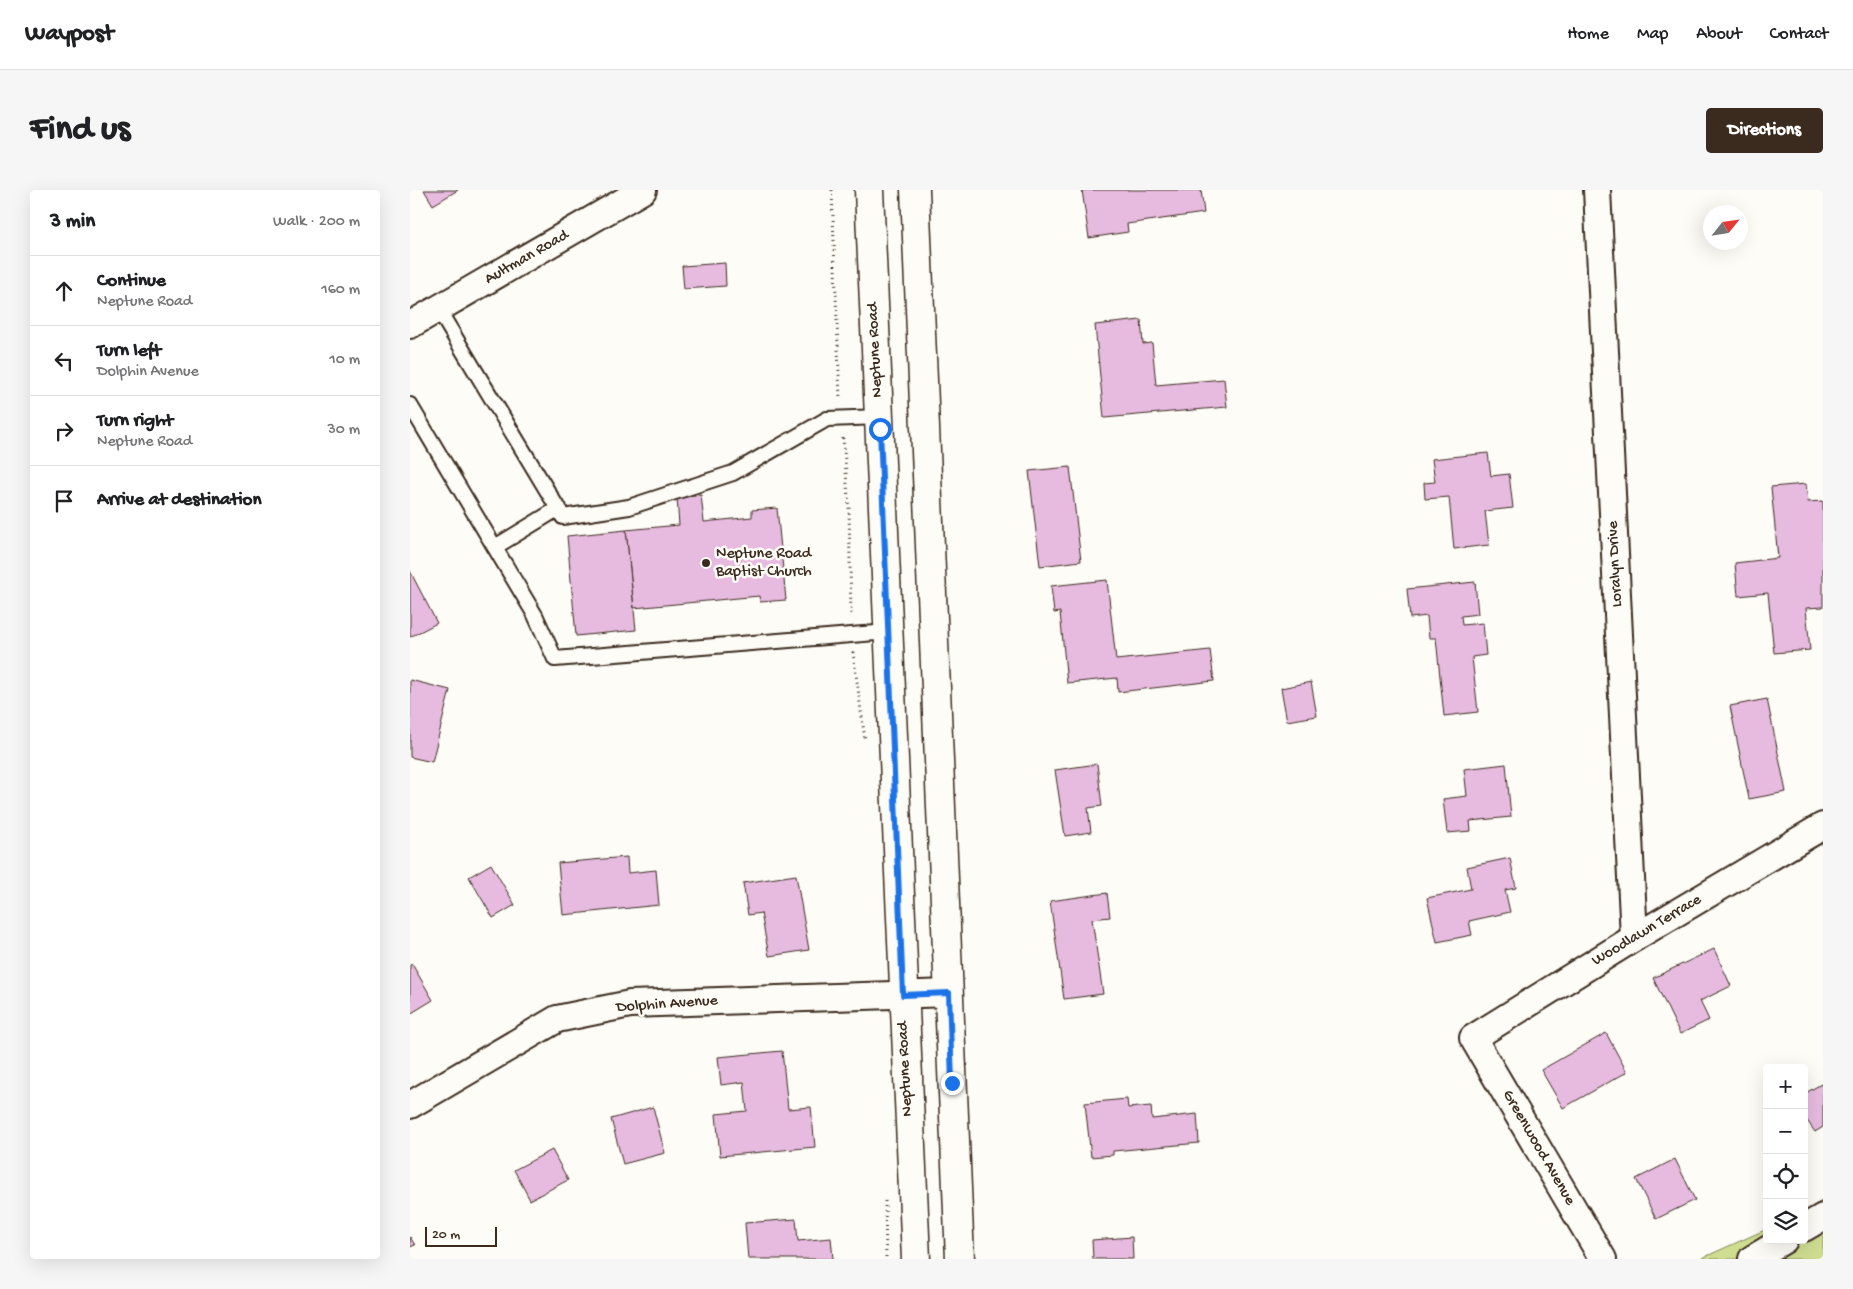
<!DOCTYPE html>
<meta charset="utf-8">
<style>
:root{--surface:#fff;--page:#f6f6f6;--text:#202124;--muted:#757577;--line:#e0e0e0;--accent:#3b2a1e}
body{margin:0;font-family:"Gochi Hand",sans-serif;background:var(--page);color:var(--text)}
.controls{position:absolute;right:15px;bottom:15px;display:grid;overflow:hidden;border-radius:5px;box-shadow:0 5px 20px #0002}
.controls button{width:45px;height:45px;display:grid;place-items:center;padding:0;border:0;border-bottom:1px solid var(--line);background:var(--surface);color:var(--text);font:25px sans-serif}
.compass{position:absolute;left:1293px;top:15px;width:45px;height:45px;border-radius:50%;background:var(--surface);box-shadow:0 5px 20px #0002;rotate:60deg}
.scale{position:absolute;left:15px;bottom:12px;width:72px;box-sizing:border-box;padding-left:5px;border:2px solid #3b2a1e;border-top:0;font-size:14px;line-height:18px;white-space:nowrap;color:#3b2a1e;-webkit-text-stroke:4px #fdfcf7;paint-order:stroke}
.stop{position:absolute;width:15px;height:15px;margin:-11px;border:4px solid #1a73e8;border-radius:50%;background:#fff}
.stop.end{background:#1a73e8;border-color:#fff;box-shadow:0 1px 5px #0008}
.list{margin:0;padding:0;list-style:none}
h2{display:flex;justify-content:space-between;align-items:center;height:65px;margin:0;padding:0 20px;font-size:21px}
h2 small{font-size:16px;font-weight:400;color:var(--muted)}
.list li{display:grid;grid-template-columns:32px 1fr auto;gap:15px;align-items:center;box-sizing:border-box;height:70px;padding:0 20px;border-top:1px solid var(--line)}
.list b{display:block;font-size:19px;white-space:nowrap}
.list p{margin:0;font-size:16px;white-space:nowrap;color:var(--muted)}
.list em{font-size:16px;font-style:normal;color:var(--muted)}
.icon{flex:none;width:28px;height:28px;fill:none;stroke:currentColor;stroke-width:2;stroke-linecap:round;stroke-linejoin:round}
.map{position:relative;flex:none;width:1413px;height:1069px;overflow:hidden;border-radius:5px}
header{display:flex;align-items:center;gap:30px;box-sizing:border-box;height:70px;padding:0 25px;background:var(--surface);border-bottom:1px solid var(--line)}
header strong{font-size:24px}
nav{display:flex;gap:28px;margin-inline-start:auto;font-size:18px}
.intro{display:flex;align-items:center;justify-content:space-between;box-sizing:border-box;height:120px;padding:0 30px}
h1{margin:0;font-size:35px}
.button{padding:12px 22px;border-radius:5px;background:var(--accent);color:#fff;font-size:18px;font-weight:700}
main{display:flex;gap:30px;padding:0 30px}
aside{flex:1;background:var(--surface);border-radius:5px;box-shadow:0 5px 20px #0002}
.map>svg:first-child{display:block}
.green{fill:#cedd90;stroke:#848457}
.building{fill:#e7bbe0;stroke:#3b2a1e}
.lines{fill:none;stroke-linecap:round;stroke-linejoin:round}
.lane-casing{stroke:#3b2a1e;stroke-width:18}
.street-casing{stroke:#3b2a1e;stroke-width:30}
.secondary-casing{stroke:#3b2a1e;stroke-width:31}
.path{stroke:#3b2a1e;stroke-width:3;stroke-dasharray:1 4;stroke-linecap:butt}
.lane{stroke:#fdfcf7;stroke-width:14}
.street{stroke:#fdfcf7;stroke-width:26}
.secondary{stroke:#fdfcf7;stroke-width:28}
.route{stroke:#1a73e8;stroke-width:6}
.poi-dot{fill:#3b2a1e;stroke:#fdfcf7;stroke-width:2}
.labels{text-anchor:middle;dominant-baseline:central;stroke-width:5;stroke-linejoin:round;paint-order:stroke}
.street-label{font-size:16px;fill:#3b2a1e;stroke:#fdfcf7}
.poi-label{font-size:16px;fill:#3b2a1e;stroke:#fdfcf7;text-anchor:start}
</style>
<header>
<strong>Waypost</strong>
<nav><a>Home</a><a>Map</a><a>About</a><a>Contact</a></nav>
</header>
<div class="intro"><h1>Find us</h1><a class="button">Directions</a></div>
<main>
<aside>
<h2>3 min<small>Walk · 200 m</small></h2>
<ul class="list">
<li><svg class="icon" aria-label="ahead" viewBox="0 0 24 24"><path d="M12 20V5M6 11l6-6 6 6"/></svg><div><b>Continue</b><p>Neptune Road</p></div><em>160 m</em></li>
<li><svg class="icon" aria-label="left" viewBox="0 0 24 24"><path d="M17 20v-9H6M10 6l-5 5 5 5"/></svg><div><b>Turn left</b><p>Dolphin Avenue</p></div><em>10 m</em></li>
<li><svg class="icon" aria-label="right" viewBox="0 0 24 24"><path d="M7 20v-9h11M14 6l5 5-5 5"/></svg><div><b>Turn right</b><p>Neptune Road</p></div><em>30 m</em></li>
<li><svg class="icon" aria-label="arrive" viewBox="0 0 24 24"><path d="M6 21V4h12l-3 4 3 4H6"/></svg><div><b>Arrive at destination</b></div></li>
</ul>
</aside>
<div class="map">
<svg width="1413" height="1069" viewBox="0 0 1413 1069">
<rect width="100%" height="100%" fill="#fdfcf7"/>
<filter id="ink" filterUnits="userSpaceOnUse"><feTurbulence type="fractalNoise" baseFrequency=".02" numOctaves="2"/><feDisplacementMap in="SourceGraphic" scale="10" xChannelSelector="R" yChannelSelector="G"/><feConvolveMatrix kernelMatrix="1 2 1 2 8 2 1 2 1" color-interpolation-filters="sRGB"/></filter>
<g filter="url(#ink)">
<polygon class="green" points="1413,1010 1413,1069 1290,1069 1357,1039 1357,1050 1394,1050 1394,1022"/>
<g class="building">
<polygon points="14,0 48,0 23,15"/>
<polygon points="672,0 791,0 794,23 717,34 718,42 679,48"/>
<polygon points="315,73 316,96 274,99 272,76"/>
<polygon points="731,130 733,154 742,153 746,195 814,189 817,217 694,228 685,135"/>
<polygon points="1078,263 1081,286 1099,284 1103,318 1075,321 1079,355 1044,359 1039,307 1015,309 1014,293 1025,292 1022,269"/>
<polygon points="660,277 671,371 630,376 619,281"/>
<polygon points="1396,294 1398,312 1413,311 1413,417 1396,418 1400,460 1364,463 1358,403 1328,406 1325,373 1368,368 1361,297"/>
<polygon points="291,305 294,332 342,327 342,320 367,318 376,410 350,412 349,406 224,418 216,340 269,335 267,308"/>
<polygon points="216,340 226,440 166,446 157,346"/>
<polygon points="0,381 27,433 0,447"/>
<polygon points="697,390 706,470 800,460 804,491 708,502 707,488 657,493 650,422 644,423 641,396"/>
<polygon points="1065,392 1068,424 1051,426 1052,435 1073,433 1076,465 1062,467 1068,522 1034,526 1026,448 1019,448 1017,426 1000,428 997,399"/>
<polygon points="0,490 40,500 22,572 0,567"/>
<polygon points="901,492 907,526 877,531 871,498"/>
<polygon points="1357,509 1376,602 1339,609 1320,516"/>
<polygon points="687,574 692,616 678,618 681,642 655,646 645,580"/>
<polygon points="1096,574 1101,627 1060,631 1061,641 1037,643 1033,609 1057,606 1054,579"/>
<polygon points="217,667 218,683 246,680 249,715 153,725 148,673"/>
<polygon points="1100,668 1106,698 1095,700 1100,722 1059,731 1062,745 1027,752 1017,708 1061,699 1057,677"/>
<polygon points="81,674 105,715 83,728 59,687"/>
<polygon points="386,685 399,760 359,766 351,723 338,725 333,693"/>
<polygon points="697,703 700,727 682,729 693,804 654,809 640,711"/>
<polygon points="1304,759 1321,796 1290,811 1299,830 1270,844 1243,788"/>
<polygon points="2,774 23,810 0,824 0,775"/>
<polygon points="1196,843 1217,882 1153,918 1131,880"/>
<polygon points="372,861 378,919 401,917 405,957 310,966 306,924 337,921 334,892 311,895 308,867"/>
<polygon points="1411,894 1413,898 1413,937 1405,942 1394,926 1394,904"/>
<polygon points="717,909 718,918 741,916 742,929 787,924 789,953 703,961 703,965 681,967 675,913"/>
<polygon points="243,917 255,963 213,974 201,929"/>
<polygon points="142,960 158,990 120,1010 104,980"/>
<polygon points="1265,969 1285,1010 1246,1029 1226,989"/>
<polygon points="386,1029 388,1051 421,1048 423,1069 338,1069 335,1033"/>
<polygon points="0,1047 5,1055 0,1057"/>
<polygon points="722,1047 723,1069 683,1069 682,1050"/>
</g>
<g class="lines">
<defs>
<g id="lane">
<polyline points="28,119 153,327 219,317 323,283 417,229 470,227"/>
<polyline points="0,215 125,425 145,469 478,442"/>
<polyline points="85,357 149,318"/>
</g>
<g id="street">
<polyline points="1187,0 1224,748"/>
<polyline points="0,135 233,0"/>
<polyline points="0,915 147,829 220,814 539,803"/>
<polyline points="1394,1038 1413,1027"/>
<polyline points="1193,1069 1063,848 1224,748 1413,636"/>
<polyline points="1342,1069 1374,1050"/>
</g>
<g id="secondary">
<polyline points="459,0 506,1069"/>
<polyline points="505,0 550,1069"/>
</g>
</defs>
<use href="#lane" class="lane-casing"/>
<use href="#street" class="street-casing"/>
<use href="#secondary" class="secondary-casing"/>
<g class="path">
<polyline points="422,0 430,209"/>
<polyline points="433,248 439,317 441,426"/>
<polyline points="443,462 455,550"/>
<polyline points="475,1011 476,1069"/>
</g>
<use href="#lane" class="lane"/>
<use href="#street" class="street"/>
<use href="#secondary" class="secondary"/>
</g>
</g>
<g class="lines" filter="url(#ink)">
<polyline class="route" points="470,239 493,805 539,803 542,893"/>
</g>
<circle class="poi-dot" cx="296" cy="373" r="5"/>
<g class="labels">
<g class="street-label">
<text transform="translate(117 68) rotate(-30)">Aultman Road</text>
<text transform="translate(466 160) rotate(-93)">Neptune Road</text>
<text transform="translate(1206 374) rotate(-93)">Loralyn Drive</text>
<text transform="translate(1237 741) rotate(-31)">Woodlawn Terrace</text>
<text transform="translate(257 815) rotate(-4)">Dolphin Avenue</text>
<text transform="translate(496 879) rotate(-93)">Neptune Road</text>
<text transform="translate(1128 958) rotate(60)">Greenwood Avenue</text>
</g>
<g class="poi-label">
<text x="306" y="364">Neptune Road<tspan x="306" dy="18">Baptist Church</tspan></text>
</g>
</g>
</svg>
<div class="controls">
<button>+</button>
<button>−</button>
<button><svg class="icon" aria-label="locate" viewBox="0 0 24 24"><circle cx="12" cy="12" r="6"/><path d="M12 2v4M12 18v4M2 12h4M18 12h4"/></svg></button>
<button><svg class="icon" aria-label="layers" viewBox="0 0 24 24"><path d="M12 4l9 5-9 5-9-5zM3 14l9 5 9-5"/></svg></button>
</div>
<svg class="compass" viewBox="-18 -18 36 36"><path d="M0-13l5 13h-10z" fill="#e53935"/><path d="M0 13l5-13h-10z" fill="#757577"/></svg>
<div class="scale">20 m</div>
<div class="stop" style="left:470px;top:239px"></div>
<div class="stop end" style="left:542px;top:893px"></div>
</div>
</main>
